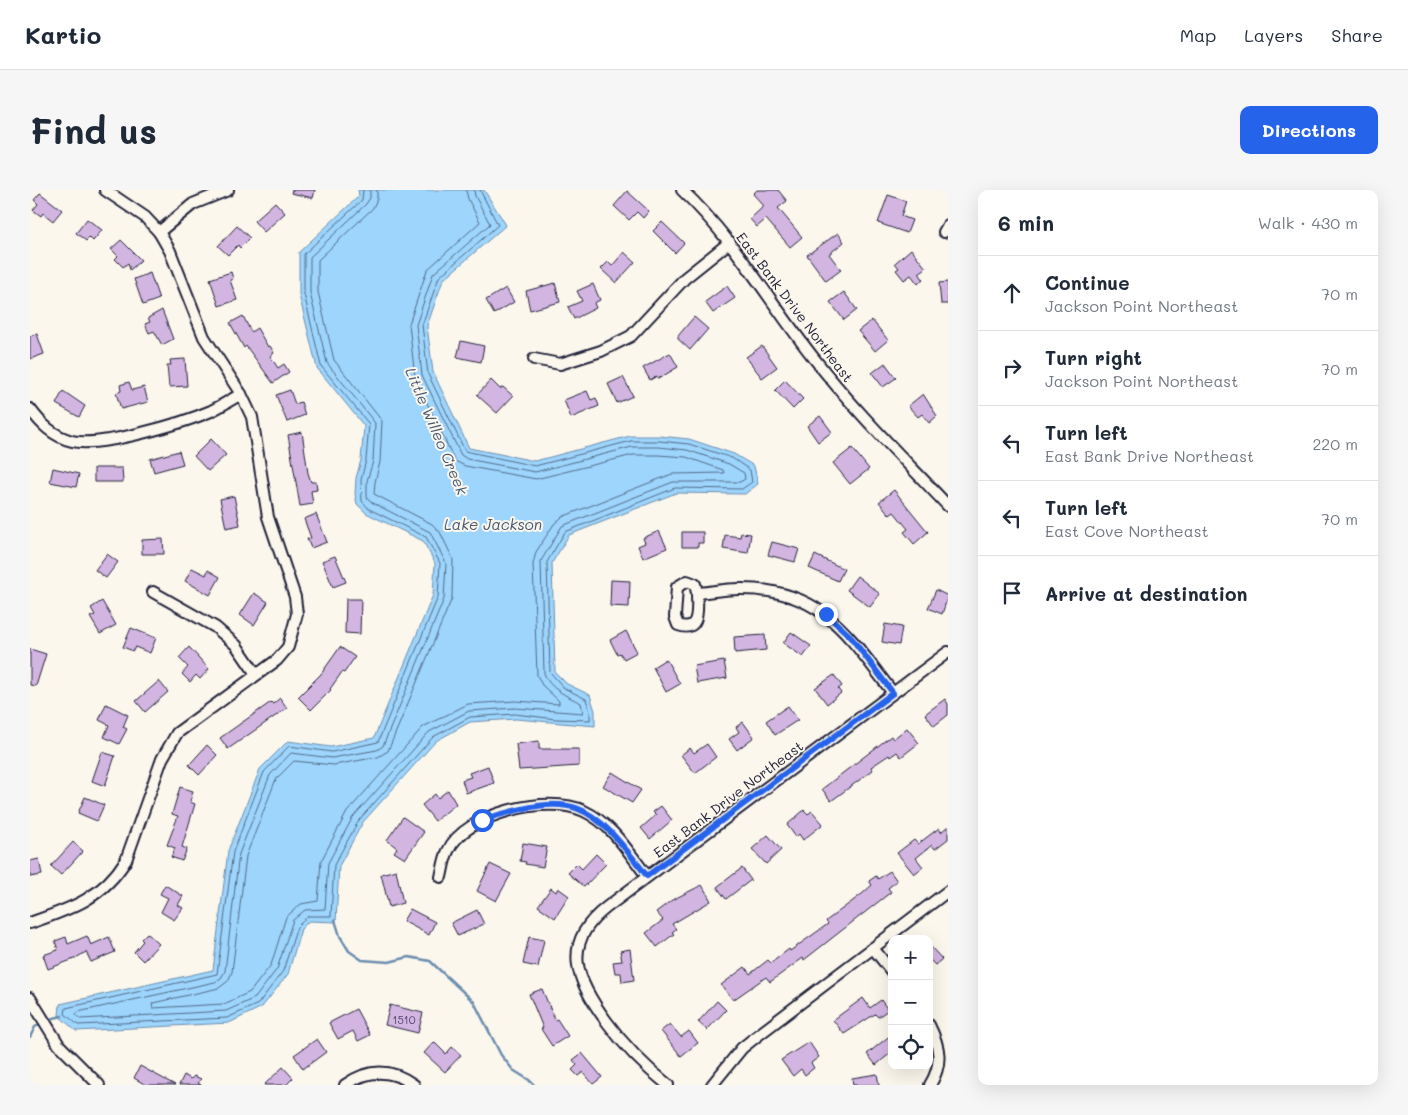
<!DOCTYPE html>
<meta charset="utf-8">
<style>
:root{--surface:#fff;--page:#f6f6f7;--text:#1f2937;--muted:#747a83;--line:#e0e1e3;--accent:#2563eb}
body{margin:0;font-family:Mali,sans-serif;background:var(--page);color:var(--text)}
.controls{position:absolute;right:15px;bottom:15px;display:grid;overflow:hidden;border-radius:10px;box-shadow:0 5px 20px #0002}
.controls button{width:45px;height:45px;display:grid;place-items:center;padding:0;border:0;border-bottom:1px solid var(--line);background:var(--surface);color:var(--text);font:25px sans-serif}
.stop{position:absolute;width:15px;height:15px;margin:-11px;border:4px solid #2563eb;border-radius:50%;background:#fff}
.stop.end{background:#2563eb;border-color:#fff;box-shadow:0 1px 5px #0008}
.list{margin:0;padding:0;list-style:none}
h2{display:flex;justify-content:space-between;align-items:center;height:65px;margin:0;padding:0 20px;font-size:21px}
h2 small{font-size:16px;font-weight:400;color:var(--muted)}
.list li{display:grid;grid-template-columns:32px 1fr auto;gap:15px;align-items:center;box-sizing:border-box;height:75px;padding:0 20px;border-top:1px solid var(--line)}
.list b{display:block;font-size:19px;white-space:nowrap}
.list p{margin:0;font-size:16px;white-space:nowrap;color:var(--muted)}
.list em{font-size:16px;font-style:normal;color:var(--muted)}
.icon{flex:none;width:28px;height:28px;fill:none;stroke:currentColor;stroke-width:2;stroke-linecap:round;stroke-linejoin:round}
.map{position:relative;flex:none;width:918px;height:895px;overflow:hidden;border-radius:10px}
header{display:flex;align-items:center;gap:30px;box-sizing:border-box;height:70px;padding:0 25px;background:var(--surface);border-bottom:1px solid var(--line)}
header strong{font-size:24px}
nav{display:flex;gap:28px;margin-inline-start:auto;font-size:18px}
.intro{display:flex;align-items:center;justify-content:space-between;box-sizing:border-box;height:120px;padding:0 30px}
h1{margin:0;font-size:35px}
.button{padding:12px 22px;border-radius:10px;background:var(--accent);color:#fff;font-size:18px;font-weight:700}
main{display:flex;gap:30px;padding:0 30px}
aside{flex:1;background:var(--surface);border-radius:10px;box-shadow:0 5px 20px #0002}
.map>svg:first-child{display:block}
.water{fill:#9dd5fc;stroke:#6c8daf}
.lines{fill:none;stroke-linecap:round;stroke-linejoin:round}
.shore{stroke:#536a88;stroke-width:1}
.stream{stroke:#6c8daf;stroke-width:2.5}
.building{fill:#d3b5e2;stroke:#22223b}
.street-casing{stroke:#22223b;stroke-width:14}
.street{stroke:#fbf7ec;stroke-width:10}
.route{stroke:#2563eb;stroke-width:6}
.labels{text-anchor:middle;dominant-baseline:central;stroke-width:4;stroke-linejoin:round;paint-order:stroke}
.number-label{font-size:11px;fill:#4e4765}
.street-label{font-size:14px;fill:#22223b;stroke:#fbf7ec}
.water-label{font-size:15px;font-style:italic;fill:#475875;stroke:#fbf7ec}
</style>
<header>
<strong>Kartio</strong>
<nav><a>Map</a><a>Layers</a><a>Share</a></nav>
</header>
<div class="intro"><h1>Find us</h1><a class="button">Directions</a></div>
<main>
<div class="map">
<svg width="918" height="895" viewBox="0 0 918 895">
<rect width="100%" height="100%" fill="#fbf7ec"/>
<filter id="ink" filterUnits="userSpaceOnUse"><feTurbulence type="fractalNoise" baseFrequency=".02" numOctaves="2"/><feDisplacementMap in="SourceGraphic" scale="10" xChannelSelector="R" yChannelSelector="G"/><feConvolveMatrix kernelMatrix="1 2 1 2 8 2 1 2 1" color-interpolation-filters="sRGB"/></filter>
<g filter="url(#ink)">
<polygon class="water" points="328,0 454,0 476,35 413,90 397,136 403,182 439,258 505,271 600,246 629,246 659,249 704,264 724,276 728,294 715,304 646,303 539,345 522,373 525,482 537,494 560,505 565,521 565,536 486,529 440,532 406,551 333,632 309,676 306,732 279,731 271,739 258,784 232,817 199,833 46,841 29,826 30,814 183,780 198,661 230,579 258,551 301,557 344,548 403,405 405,373 393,351 336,323 327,314 325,304 326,288 331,270 334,236 287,178 269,105 269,62 329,6"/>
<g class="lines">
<g class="shore">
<polyline points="333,0 332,10 274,64 274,104 291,176 339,234 336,270 331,290 332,311 339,319 396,347 410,373 408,407 348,552 302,562 259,556 234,582 203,662 187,784 36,818 35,824 48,835 197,828 228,814 253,781 267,737 278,726 301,726 304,675 329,630 403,547 440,527 485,524 526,529 560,530 560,522 556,509 534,498 520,482 517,372 535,342 645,298 712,299 722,292 720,280 702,268 659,254 629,251 601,251 505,276 435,261 398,184 392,135 409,87 468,35 450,0"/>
<path d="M340,0v8l-4,6 -56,53v36l17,70 48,60 -2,38 -6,20v17l6,5 57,29 16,31 -2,36 -61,147 -6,4 -45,8 -41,-5 -21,22 -31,79 -14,117 -4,7 -6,4 -137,30 -2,3 4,4 146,-8 29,-13 22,-29 16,-49 12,-10 20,-1 3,-46 25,-46 76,-85 40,-21 46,-3 68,5 -2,-10c-14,-7 -32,-14 -37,-30l-3,-112 21,-35 111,-44h67l5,-3 -1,-6 -15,-9 -42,-14 -28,-3h-27l-97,25 -68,-13 -6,-4 -39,-80 -6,-50 17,-51 57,-50 -15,-28 -1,-6"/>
<polyline points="347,0 347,9 343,18 288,70 288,102 304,170 352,231 350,272 345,292 344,304 402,334 410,342 423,369 422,408 358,561 348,567 304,575 264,571 246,589 216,666 202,782 198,791 189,798 123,813 122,815 123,818 194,814 220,802 241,775 256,727 271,714 288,711 291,671 317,622 393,537 438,514 485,511 529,514 529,511 512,495 507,485 503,374 506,362 524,334 532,327 642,284 694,283 693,280 656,267 628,265 603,265 506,289 435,276 425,271 385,188 379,134 397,80 450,32 438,9 436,0"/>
</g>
<g class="stream">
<polyline points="305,730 310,746 319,761 332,770 359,772 379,767 400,771 444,812 471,865 483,880 499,890 504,895"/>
<polyline points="16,830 32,826"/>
<polyline points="0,847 5,837 12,833"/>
</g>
</g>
<g class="building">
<polygon points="262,0 285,0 283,8 261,3"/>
<polygon points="727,0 748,0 757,11 748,18 772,47 760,57 736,29 727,37 720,29 734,16 723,4"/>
<polygon points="597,1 619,21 613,28 607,22 599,30 584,16"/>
<polygon points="10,3 32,20 23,31 13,23 11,26 3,20 8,14 4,10"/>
<polygon points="858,5 876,11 871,26 882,30 877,43 848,33"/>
<polygon points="245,12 255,23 234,42 224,31"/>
<polygon points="57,29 72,40 63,51 59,47 56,51 46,43"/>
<polygon points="632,32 654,53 645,63 623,41"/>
<polygon points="207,36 220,48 210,58 208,55 198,65 188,56"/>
<polygon points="808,43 814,52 799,64 811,80 796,91 777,65"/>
<polygon points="91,50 111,70 100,80 98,73 93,77 85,69 88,66 81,59"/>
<polygon points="881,59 896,78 889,83 893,89 888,94 881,85 874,90 866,80 869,78 865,73"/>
<polygon points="594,62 605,72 586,93 571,79 578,72 582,76"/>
<polygon points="201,82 203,89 200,90 207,110 189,116 180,89"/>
<polygon points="120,83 129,109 113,115 104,89"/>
<polygon points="918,92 918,114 911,114 909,93"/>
<polygon points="525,93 530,112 500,120 496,101"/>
<polygon points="563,94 570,110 564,113 566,118 544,129 538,117 552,111 547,101"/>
<polygon points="697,96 705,108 683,123 675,112"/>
<polygon points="476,98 484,112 464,124 456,110"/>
<polygon points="814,102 827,120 814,130 800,112"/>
<polygon points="132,120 143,149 132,155 124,141 119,143 115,134 120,132 118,128"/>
<polygon points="213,126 221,142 227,138 238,157 240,156 244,163 240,166 248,178 254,174 259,182 243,193 216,156 214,158 200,133"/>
<polygon points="664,127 678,139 660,160 648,149 648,146"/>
<polygon points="842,130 858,150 845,161 828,141"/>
<polygon points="7,144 14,164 0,169 0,146"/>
<polygon points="431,151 454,156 451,172 427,167"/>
<polygon points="732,156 747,177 732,188 716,167"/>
<polygon points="640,163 648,177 628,189 627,186 620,190 613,178"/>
<polygon points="155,169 157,196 139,197 137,175 141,175 140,170"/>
<polygon points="855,173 866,188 853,197 842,183"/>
<polygon points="593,187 603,206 587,213 578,194"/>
<polygon points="461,190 470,199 473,197 483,206 467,223 447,205"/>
<polygon points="755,190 773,209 763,219 745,200"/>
<polygon points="99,192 102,200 114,197 118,212 91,219 86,203 91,201 90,195"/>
<polygon points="260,200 265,214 271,212 275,225 257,232 246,205"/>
<polygon points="33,201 55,216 49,227 26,214"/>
<polygon points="557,201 561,210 566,208 569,216 541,228 534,210"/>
<polygon points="893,204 907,226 899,233 892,224 888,227 878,216"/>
<polygon points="790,226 802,242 788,252 777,236"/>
<polygon points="272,242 278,283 281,292 286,292 287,300 281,301 283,314 270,316 258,245"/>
<polygon points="181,249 196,265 178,281 164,266"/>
<polygon points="822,258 839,279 820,294 803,273"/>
<polygon points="149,261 153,274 124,282 120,269"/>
<polygon points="23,278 49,284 46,297 20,292"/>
<polygon points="64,278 92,278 93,292 64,292"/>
<polygon points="864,300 898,342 884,354 874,342 878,339 864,322 860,325 849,312"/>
<polygon points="204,306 210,335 196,338 190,309"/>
<polygon points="286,324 297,352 281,358 277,349 281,348 274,329"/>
<polygon points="629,341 637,358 613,368 608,356 615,353 613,348"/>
<polygon points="652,342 673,342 673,353 668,353 668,357 652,357"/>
<polygon points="711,343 721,344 718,363 693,359 695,345 710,347"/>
<polygon points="133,349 134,364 112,364 112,350"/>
<polygon points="742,352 769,359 765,372 738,365"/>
<polygon points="77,364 88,372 76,388 65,380"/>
<polygon points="785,365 814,379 808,391 779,378"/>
<polygon points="305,366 316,392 303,397 292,371"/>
<polygon points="162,378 176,385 178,380 190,387 180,405 155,391"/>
<polygon points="827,386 850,404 840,417 817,400"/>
<polygon points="581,390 600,391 599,417 580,416"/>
<polygon points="906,400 918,406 912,424 898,418"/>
<polygon points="224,403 238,412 224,435 210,425"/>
<polygon points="316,409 331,409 330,444 315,443"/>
<polygon points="72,411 86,435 70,444 60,427 65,425 61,418"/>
<polygon points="855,434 872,437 869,455 852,452"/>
<polygon points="101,438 126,448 120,463 105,457 103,461 93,457"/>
<polygon points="596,441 607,462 594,469 590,463 587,464 580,450"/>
<polygon points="761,442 781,456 773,467 753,453"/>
<polygon points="735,445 736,460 705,463 704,447"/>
<polygon points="159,457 179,479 170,489 166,485 160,492 152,484 158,477 149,468"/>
<polygon points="310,457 325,467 314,483 312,482 300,499 301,500 281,520 268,507 291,484"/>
<polygon points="0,459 16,464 6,496 0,495"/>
<polygon points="636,469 650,494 636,502 623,477"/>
<polygon points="694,471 697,488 667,493 664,476"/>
<polygon points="804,485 812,496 808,499 811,503 797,514 785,498"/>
<polygon points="129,491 138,502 115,522 106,511"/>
<polygon points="250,508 257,518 198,559 190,548 241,512 243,514"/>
<polygon points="915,509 918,514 918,525 904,536 895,524"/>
<polygon points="76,514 98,525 93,537 97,539 89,554 74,547 79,535 69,530"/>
<polygon points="758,516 768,530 745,545 736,531"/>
<polygon points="713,532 724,547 707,560 699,549 709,542 706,537"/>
<polygon points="877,538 889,553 871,567 867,562 860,567 859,565 841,577 843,580 801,611 792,599 861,546 863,549"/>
<polygon points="509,551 509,559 549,559 549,576 489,580 486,554"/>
<polygon points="677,554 686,567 665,583 651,565 660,558 664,563"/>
<polygon points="177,555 187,565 169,585 159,575"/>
<polygon points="72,562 85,566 75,596 62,591"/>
<polygon points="458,576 464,593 436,603 432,590 441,587 439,583"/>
<polygon points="582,582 611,600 602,613 573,596"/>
<polygon points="150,597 163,601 160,612 165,614 152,657 157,659 152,671 141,667 145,658 137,655 148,626 142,624"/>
<polygon points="418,600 426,614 405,631 392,615 405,604 408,608"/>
<polygon points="55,607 74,615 67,631 48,623"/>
<polygon points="631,616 642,630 620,649 611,638 626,625 623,622"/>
<polygon points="774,620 778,624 782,621 793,634 773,650 769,644 766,647 757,635"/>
<polygon points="373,627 394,642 375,669 364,662 367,658 357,650"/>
<polygon points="918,636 918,649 905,659 902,655 886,668 893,677 884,684 867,663 884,650 888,654 909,638 911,642"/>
<polygon points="738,645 751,660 736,674 722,659"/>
<polygon points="43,652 53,661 31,685 21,676"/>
<polygon points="493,653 517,657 513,677 495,674 496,672 490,671"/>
<polygon points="566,664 576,674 554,697 538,683 547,674 552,679"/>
<polygon points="9,669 12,685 0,687 0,671"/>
<polygon points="460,674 481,684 466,711 447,701"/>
<polygon points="712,678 721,690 696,709 687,697"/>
<polygon points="366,680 373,713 359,717 351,684"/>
<polygon points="860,681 867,691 858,698 861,702 774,770 773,768 740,792 736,787 703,810 691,795 715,777 720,784 738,770 741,773 759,759 760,761 798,734 796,731 832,704 842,695 839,691 846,686 848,689"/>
<polygon points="135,695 153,706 148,715 153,718 144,730 131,722 138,708 130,704"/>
<polygon points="672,695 681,711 642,734 646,739 642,742 644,744 627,757 616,743 633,730 626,722 642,710"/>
<polygon points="521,698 526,702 528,698 539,706 525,728 508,716"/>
<polygon points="380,719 405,732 399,745 373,731"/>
<polygon points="447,720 454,734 428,746 421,733"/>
<polygon points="117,743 129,754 113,771 104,762 113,751 111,749"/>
<polygon points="57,746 61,755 79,747 85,762 61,772 56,762 44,769 18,779 13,765 28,760 25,751 36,747 38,754"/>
<polygon points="499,747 514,750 508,777 493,774"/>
<polygon points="899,755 912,769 905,775 899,769"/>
<polygon points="600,759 604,790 592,792 591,783 585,783 583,772 592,771 590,761"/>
<polygon points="512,799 525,830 527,829 538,846 522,856 511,839 513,838 499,804"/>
<polygon points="833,808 840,818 851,810 858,820 848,827 845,824 814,844 803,830"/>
<polygon points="687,811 696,820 677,840 668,832"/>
<polygon points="360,815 393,823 388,843 355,835"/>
<polygon points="326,819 340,845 328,851 323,841 308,849 299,833"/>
<polygon points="640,834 651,847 659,841 668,853 651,866 631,841"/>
<polygon points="862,844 862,862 846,875 837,864"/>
<polygon points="287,849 296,862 273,879 264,865"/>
<polygon points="404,852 416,864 422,857 431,865 415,882 394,863"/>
<polygon points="779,852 789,867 781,873 784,878 775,885 771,879 763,886 751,870"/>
<polygon points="552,863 572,887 563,894 553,882 548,886 542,880 547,875 543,870"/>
<polygon points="110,876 145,895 116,895 104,888"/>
<polygon points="253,877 263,888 256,895 234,895"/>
<polygon points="847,884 849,895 823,895 822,888"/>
<polygon points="154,885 161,889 164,886 171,889 168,893 171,895 149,895"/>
</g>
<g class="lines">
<defs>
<g id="street">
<path d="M652,0c52,49 87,111 131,167 41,53 89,100 135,149"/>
<polyline points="129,42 163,14 198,0"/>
<polyline points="914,42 918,35"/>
<polyline points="504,169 530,174 571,161 601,146 655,88 700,52"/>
<path d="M0,219c11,15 23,27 42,32 28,7 111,-18 139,-30 10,-5 20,-11 30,-17"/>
<polyline points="123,402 185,437 206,455 226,484"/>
<path d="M667,403c0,15 4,40 -19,32l-3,-8 2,-30 10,-6 8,3 2,9c14,-1 28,-4 42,-4 83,-1 109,46 154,104"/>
<path d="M411,687c2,-8 3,-18 7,-26 17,-38 101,-57 136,-40 28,13 45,42 63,65"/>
<path d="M0,733c40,-14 72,-24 96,-63l36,-101 15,-26 100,-73 11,-13 9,-33 -2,-17 -27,-80 -16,-100 -11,-23 -37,-57 -34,-86 -11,-19 -14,-15 -40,-27"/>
<polyline points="843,758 862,782"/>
<polyline points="0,808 29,855 69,895"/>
<path d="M899,835c11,22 14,39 1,60"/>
<path d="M315,895c23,-16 46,-17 69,0"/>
<path d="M638,895c-24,-19 -43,-38 -61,-63 -30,-40 -48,-78 0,-115l341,-255"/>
<polyline points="682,895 712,858 727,846 918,701"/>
</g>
</defs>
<use href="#street" class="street-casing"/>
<use href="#street" class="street"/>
</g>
</g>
<g class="lines" filter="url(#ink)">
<path class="route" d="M452,630c94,-29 106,-20 165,56l246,-183 -43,-57 -24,-22"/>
</g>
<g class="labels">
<g class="number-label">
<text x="374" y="829">1510</text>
</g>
<g class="street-label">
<text transform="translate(765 117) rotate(53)">East Bank Drive Northeast</text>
<text transform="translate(698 609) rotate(-37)">East Bank Drive Northeast</text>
</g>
<g class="water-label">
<text transform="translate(407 241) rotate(67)">Little Willeo Creek</text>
<text x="463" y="334">Lake Jackson</text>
</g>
</g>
</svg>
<div class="controls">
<button>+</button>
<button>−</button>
<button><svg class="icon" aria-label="locate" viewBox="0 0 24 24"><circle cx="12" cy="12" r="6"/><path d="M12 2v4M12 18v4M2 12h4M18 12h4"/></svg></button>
</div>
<div class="stop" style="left:452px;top:630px"></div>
<div class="stop end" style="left:796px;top:424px"></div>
</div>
<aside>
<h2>6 min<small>Walk · 430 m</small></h2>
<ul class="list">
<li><svg class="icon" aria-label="ahead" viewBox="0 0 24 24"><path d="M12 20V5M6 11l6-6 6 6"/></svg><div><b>Continue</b><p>Jackson Point Northeast</p></div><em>70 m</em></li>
<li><svg class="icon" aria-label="right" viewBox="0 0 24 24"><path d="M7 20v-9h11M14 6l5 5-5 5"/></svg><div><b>Turn right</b><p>Jackson Point Northeast</p></div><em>70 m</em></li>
<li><svg class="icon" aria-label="left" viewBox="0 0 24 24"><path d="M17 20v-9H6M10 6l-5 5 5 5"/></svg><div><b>Turn left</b><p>East Bank Drive Northeast</p></div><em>220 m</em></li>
<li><svg class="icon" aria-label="left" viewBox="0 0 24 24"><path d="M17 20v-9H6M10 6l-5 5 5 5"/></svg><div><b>Turn left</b><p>East Cove Northeast</p></div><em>70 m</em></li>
<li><svg class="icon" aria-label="arrive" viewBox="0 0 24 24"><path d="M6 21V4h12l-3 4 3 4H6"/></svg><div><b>Arrive at destination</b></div></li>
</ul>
</aside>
</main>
